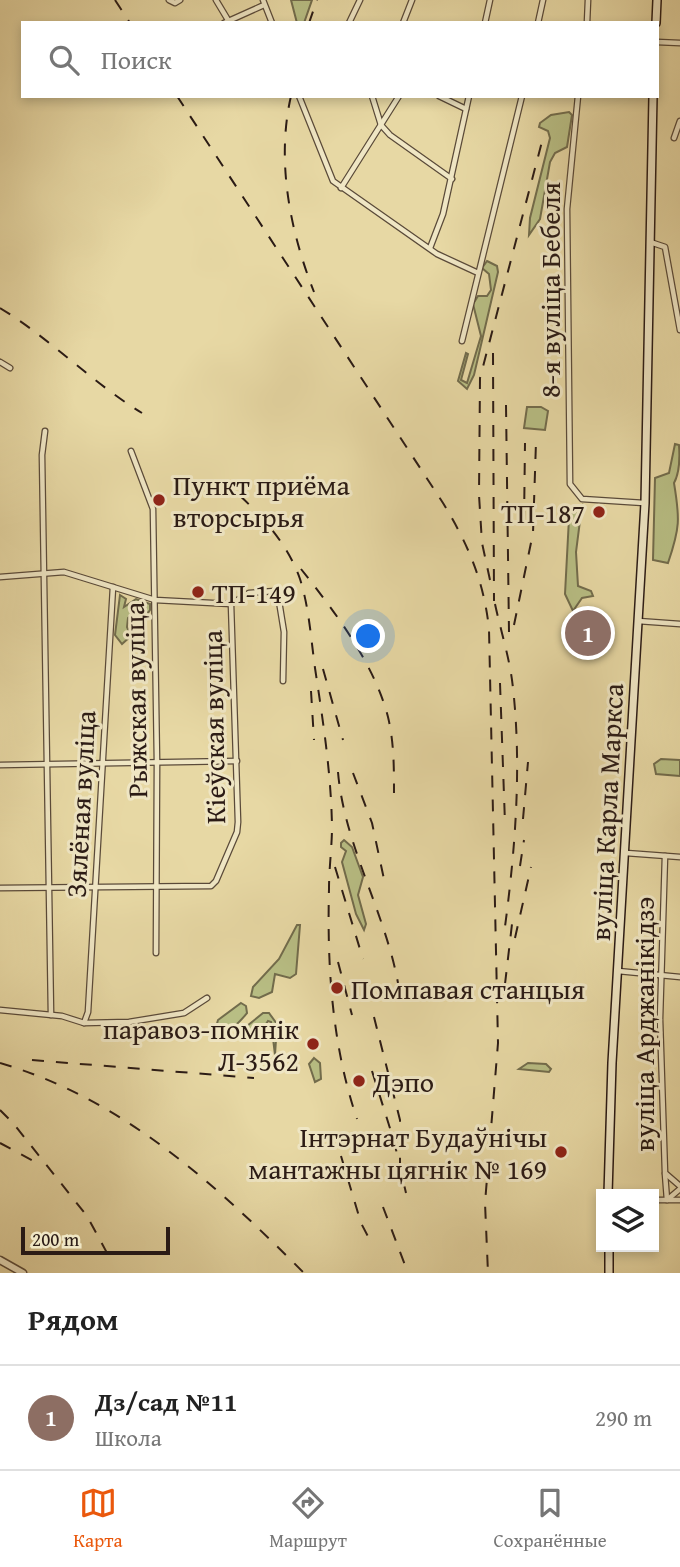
<!DOCTYPE html>
<html lang="ru">
<meta charset="utf-8">
<style>
:root{--surface:#fff;--page:#f6f6f6;--text:#222;--muted:#767676;--line:#e0e0e0;--accent:#ea580c}
body{margin:0;font-family:"Gentium Book Plus",serif;background:var(--page);color:var(--text)}
.controls{position:absolute;right:21px;bottom:21px;display:grid;overflow:hidden;border-radius:0px;box-shadow:0 4px 10px #0003}
.controls button{width:63px;height:63px;display:grid;place-items:center;padding:0;border:0;border-bottom:2px solid var(--line);background:var(--surface);color:var(--text);font:35px sans-serif}
.scale{position:absolute;left:21px;bottom:18px;width:149px;box-sizing:border-box;padding-left:7px;border:4px solid #2b1b15;border-top:0;font-size:19px;line-height:24px;white-space:nowrap;color:#2b1b15;-webkit-text-stroke:5px #efe6c4;paint-order:stroke}
.you{position:absolute;left:369px;top:637px;width:24px;height:24px;margin:-18px;border:5px solid #fff;border-radius:50%;background:#1a73e8;box-shadow:0 0 0 10px #1a73e833}
.badge{display:grid;place-items:center;width:46px;height:46px;border-radius:50%;background:var(--accent);color:#fff;font-size:23px;font-weight:700}
.pin{position:absolute;translate:-50% -50%;border:4px solid #fff;box-shadow:0 2px 7px #0006}
.list{margin:0;padding:0;list-style:none}
h2{display:flex;justify-content:space-between;align-items:center;height:91px;margin:0;padding:0 28px;font-size:30px}
h2 small{font-size:23px;font-weight:400;color:var(--muted)}
.list li{display:grid;grid-template-columns:46px 1fr auto;gap:21px;align-items:center;box-sizing:border-box;height:105px;padding:0 28px;border-top:2px solid var(--line)}
.list b{display:block;font-size:26px;white-space:nowrap}
.list p{margin:0;font-size:23px;white-space:nowrap;color:var(--muted)}
.list em{font-size:23px;font-style:normal;color:var(--muted)}
.icon{flex:none;width:38px;height:38px;fill:none;stroke:currentColor;stroke-width:2;stroke-linecap:round;stroke-linejoin:round}
.map{position:relative;flex:none;width:680px;height:1273px;overflow:hidden}
.search{position:absolute;background:var(--surface);box-shadow:0 4px 10px #0003;left:21px;right:21px;top:21px;height:77px;display:flex;align-items:center;gap:18px;box-sizing:border-box;padding:0 24px;border-radius:0px;color:var(--muted);font-size:26px}
.sheet{height:196px;background:var(--surface)}
nav{display:flex;justify-content:space-around;align-items:center;box-sizing:border-box;height:98px;border-top:2px solid var(--line);background:var(--surface);font-size:19px;color:var(--muted)}
nav a{display:grid;justify-items:center;gap:4px}
nav .on{color:var(--accent)}
.map>svg:first-child{display:block}
.green{fill:#b8be84;stroke:#726c4c;stroke-width:2}
.lines{fill:none;stroke-linecap:round;stroke-linejoin:round}
.minor-casing{stroke:#5a4a39;stroke-width:7}
.tertiary-casing{stroke:#5a4a39;stroke-width:9}
.secondary-casing{stroke:#2b1b15;stroke-width:10}
.minor{stroke:#efe6c4;stroke-width:4.5}
.tertiary{stroke:#efe6c4;stroke-width:6}
.secondary{stroke:#efe6c4;stroke-width:7}
.rail{stroke:#2b1b15;stroke-width:2;stroke-dasharray:12 12;stroke-linecap:butt}
.poi-dot{fill:#8f2418;stroke:#efe6c4;stroke-width:2.5}
.labels{text-anchor:middle;dominant-baseline:central;stroke-width:6;stroke-linejoin:round;paint-order:stroke}
.street-label{font-size:28px;fill:#2b1b15;stroke:#efe6c4}
.poi-label{font-size:28px;fill:#2b1b15;stroke:#efe6c4;text-anchor:start}
</style>
<div class="map">
<svg width="680" height="1273" viewBox="0 0 680 1273">
<rect width="100%" height="100%" fill="#e7d8a4"/>
<filter id="stains"><feTurbulence type="fractalNoise" baseFrequency=".00286" numOctaves="4"/><feColorMatrix values="0 0 0 0 .2 0 0 0 0 .09 0 0 0 0 .02 0 0 0 .5 -.17"/></filter>
<radialGradient id="worn" r=".72"><stop offset=".6" stop-color="#630" stop-opacity="0"/><stop offset="1" stop-color="#630" stop-opacity=".3"/></radialGradient>
<g class="green">
<polygon points="291,0 312,0 304,23 297,23"/>
<polygon points="569,112 572,115 567,147 555,153 550,162 540,219 529,235 530,218 550,138 548,131 539,127 540,123 551,115"/>
<polygon points="487,261 497,266 498,272 474,375 467,389 458,381 466,353 468,354 461,380 467,383 481,336 473,304 478,296 487,296 491,290 489,274 482,268"/>
<polygon points="527,407 541,407 548,411 545,430 524,428"/>
<path d="M675,444l4,1c1,14 1,27 -5,38 6,36 6,45 -6,80l-15,-3 2,-82 14,-5z"/>
<polygon points="582,505 576,552 578,586 591,591 593,596 582,598 573,611 565,594 569,518 573,510"/>
<polygon points="120,595 126,599 124,607 136,599 150,604 150,610 148,613 141,607 128,618 127,627 131,636 122,644 115,635"/>
<polygon points="661,759 680,760 680,776 656,774 654,764"/>
<polygon points="344,840 352,847 363,877 358,895 366,924 364,930 356,914 342,862 346,851 341,847 341,843"/>
<polygon points="297,925 300,925 296,974 290,978 275,974 272,992 259,998 251,996 253,987 279,959"/>
<path d="M241,1003l5,3 1,7c-9,11 -16,20 -31,14l2,-7z"/>
<polygon points="263,1013 269,1013 277,1024 275,1055 271,1022 268,1021 256,1039 249,1040 246,1036 247,1026"/>
<polygon points="314,1058 320,1063 321,1079 315,1082 309,1064"/>
<polygon points="528,1063 546,1064 551,1069 549,1072 519,1069"/>
</g>
<g class="lines">
<defs>
<g id="minor">
<polyline points="169,0 175,3 180,0"/>
<polyline points="216,0 228,20"/>
<polyline points="263,0 272,23"/>
<polyline points="224,23 264,5"/>
<polyline points="349,23 360,0"/>
<polyline points="403,23 412,0"/>
<polyline points="485,23 490,0"/>
<polyline points="538,23 543,0"/>
<polyline points="587,23 588,0"/>
<polyline points="657,42 680,43"/>
<polyline points="299,96 333,181 437,254 476,272"/>
<polyline points="372,96 381,125 390,135 452,179"/>
<polyline points="439,96 466,109"/>
<polyline points="578,96 567,209 570,484 582,499 644,503"/>
<polyline points="674,138 680,121"/>
<polyline points="341,188 399,96"/>
<polyline points="650,242 665,247 680,330"/>
<polyline points="430,248 443,214 469,96"/>
<polyline points="462,341 522,96"/>
<polyline points="0,362 10,368"/>
<polyline points="45,431 42,455 51,1015"/>
<polyline points="131,451 153,509 157,763 156,953"/>
<polyline points="0,577 64,572 155,600 231,604"/>
<polyline points="231,604 249,593 275,591 278,595 284,632 283,681"/>
<polyline points="638,621 680,624"/>
<polyline points="0,765 237,761"/>
<polyline points="626,853 680,857"/>
<polyline points="665,856 660,1019 665,1173 680,1186"/>
<polyline points="0,888 211,886 216,881 237,832 238,822 231,604"/>
<polyline points="618,971 680,977"/>
<polyline points="0,1010 62,1016 84,1023 129,1022 184,1013 207,998"/>
<polyline points="84,1023 88,1012 113,587"/>
<polyline points="665,1174 667,1200 680,1200"/>
<polyline points="654,1200 667,1200 680,1189"/>
</g>
<polyline id="tertiary" points="0,1260 23,1273"/>
<g id="secondary">
<polyline points="656,23 657,0"/>
<polyline points="608,1194 612,1063 645,503 653,96"/>
<polyline points="609,1247 609,1273"/>
</g>
</defs>
<use href="#minor" class="minor-casing"/>
<use href="#tertiary" class="tertiary-casing"/>
<use href="#secondary" class="secondary-casing"/>
<use href="#minor" class="minor"/>
<use href="#tertiary" class="tertiary"/>
<use href="#secondary" class="secondary"/>
<g class="rail">
<polyline points="115,0 130,23"/>
<polyline points="309,23 317,0"/>
<path d="M177,96l266,407c25,41 41,78 46,126l9,414 -13,160 3,70"/>
<path d="M291,96c-15,65 -1,135 23,196"/>
<path d="M0,308c51,31 91,74 142,105"/>
<polyline points="493,353 494,601"/>
<polyline points="506,405 509,632"/>
<path d="M222,480c32,27 64,59 78,99 9,28 11,60 15,89 8,53 16,104 17,158 0,21 -3,42 -3,63 -2,78 3,156 28,230"/>
<polyline points="524,523 525,443"/>
<path d="M301,569c34,43 73,94 87,148 6,25 6,50 6,76"/>
<polyline points="490,580 482,543 479,495 480,378 544,134"/>
<path d="M495,604c6,28 15,55 18,84 9,81 2,165 -9,246"/>
<polyline points="514,625 533,533 536,442"/>
<polyline points="323,669 343,740"/>
<polyline points="500,683 505,823"/>
<polyline points="311,691 314,740"/>
<path d="M338,772c6,72 47,140 60,211"/>
<polyline points="353,773 372,823 385,884"/>
<polyline points="523,819 528,762"/>
<polyline points="520,866 524,840"/>
<polyline points="335,867 363,959"/>
<polyline points="515,938 531,867"/>
<polyline points="338,962 352,1015"/>
<polyline points="505,984 512,924"/>
<polyline points="374,1017 400,1120 400,1168"/>
<polyline points="32,1060 254,1078"/>
<path d="M0,1063c123,36 215,121 304,210"/>
<polyline points="372,1071 394,1141 406,1193"/>
<polyline points="0,1110 13,1123 87,1216 113,1264"/>
<polyline points="0,1143 41,1165"/>
<polyline points="341,1156 361,1223 373,1246"/>
<polyline points="383,1207 408,1273"/>
</g>
</g>
<g class="poi-dot">
<circle cx="159" cy="500" r="7"/>
<circle cx="599" cy="512" r="7"/>
<circle cx="198" cy="592" r="7"/>
<circle cx="337" cy="988" r="7"/>
<circle cx="313" cy="1044" r="7"/>
<circle cx="359" cy="1081" r="7"/>
<circle cx="561" cy="1152" r="7"/>
</g>
<g class="labels">
<g class="street-label">
<text transform="translate(549 290) rotate(-90)">8-я вуліца Бебеля</text>
<text transform="translate(135 700) rotate(-91)">Рыжская вуліца</text>
<text transform="translate(213 727) rotate(-91)">Кіеўская вуліца</text>
<text transform="translate(80 804) rotate(-87)">Зялёная вуліца</text>
<text transform="translate(606 812) rotate(-87)">вуліца Карла Маркса</text>
<text transform="translate(643 1024) rotate(-90)">вуліца Арджанікідзэ</text>
</g>
<g class="poi-label">
<text x="173" y="484">Пункт приёма<tspan x="173" dy="32">вторсырья</tspan></text>
<text x="585" y="512" text-anchor="end">ТП-187</text>
<text x="212" y="592">ТП-149</text>
<text x="351" y="988">Помпавая станцыя</text>
<text x="299" y="1028" text-anchor="end">паравоз-помнік<tspan x="299" dy="32">Л-3562</tspan></text>
<text x="373" y="1081">Дэпо</text>
<text x="547" y="1136" text-anchor="end">Інтэрнат Будаўнічы<tspan x="547" dy="32">мантажны цягнік № 169</tspan></text>
</g>
</g>
<rect width="100%" height="100%" filter="url(#stains)"/>
<rect width="100%" height="100%" fill="url(#worn)"/>
</svg>
<div class="controls">
<button><svg class="icon" aria-label="layers" viewBox="0 0 24 24"><path d="M12 4l9 5-9 5-9-5zM3 14l9 5 9-5"/></svg></button>
</div>
<div class="scale">200 m</div>
<div class="you"></div>
<div class="pin badge" style="left:588px;top:633px;background:#8d6e63">1</div>
<div class="search"><svg class="icon" aria-label="search" viewBox="0 0 24 24"><circle cx="10" cy="10" r="6"/><path d="M15 15l6 6"/></svg>Поиск</div>
</div>
<section class="sheet">
<h2>Рядом<small></small></h2>
<ul class="list">
<li><span class="badge" style="background:#8d6e63">1</span><div><b>Дз/сад №11</b><p>Школа</p></div><em>290 m</em></li>
</ul>
</section>
<nav>
<a class="on"><svg class="icon" aria-label="map" viewBox="0 0 24 24"><path d="M3 6l6-2 6 2 6-2v14l-6 2-6-2-6 2zM9 4v14M15 6v14"/></svg>Карта</a>
<a><svg class="icon" aria-label="directions" viewBox="0 0 24 24"><path d="M12 3l9 9-9 9-9-9zM9 14v-3h6M13 9l2 2-2 2"/></svg>Маршрут</a>
<a><svg class="icon" aria-label="saved" viewBox="0 0 24 24"><path d="M7 4h10v16l-5-4-5 4z"/></svg>Сохранённые</a>
</nav>
